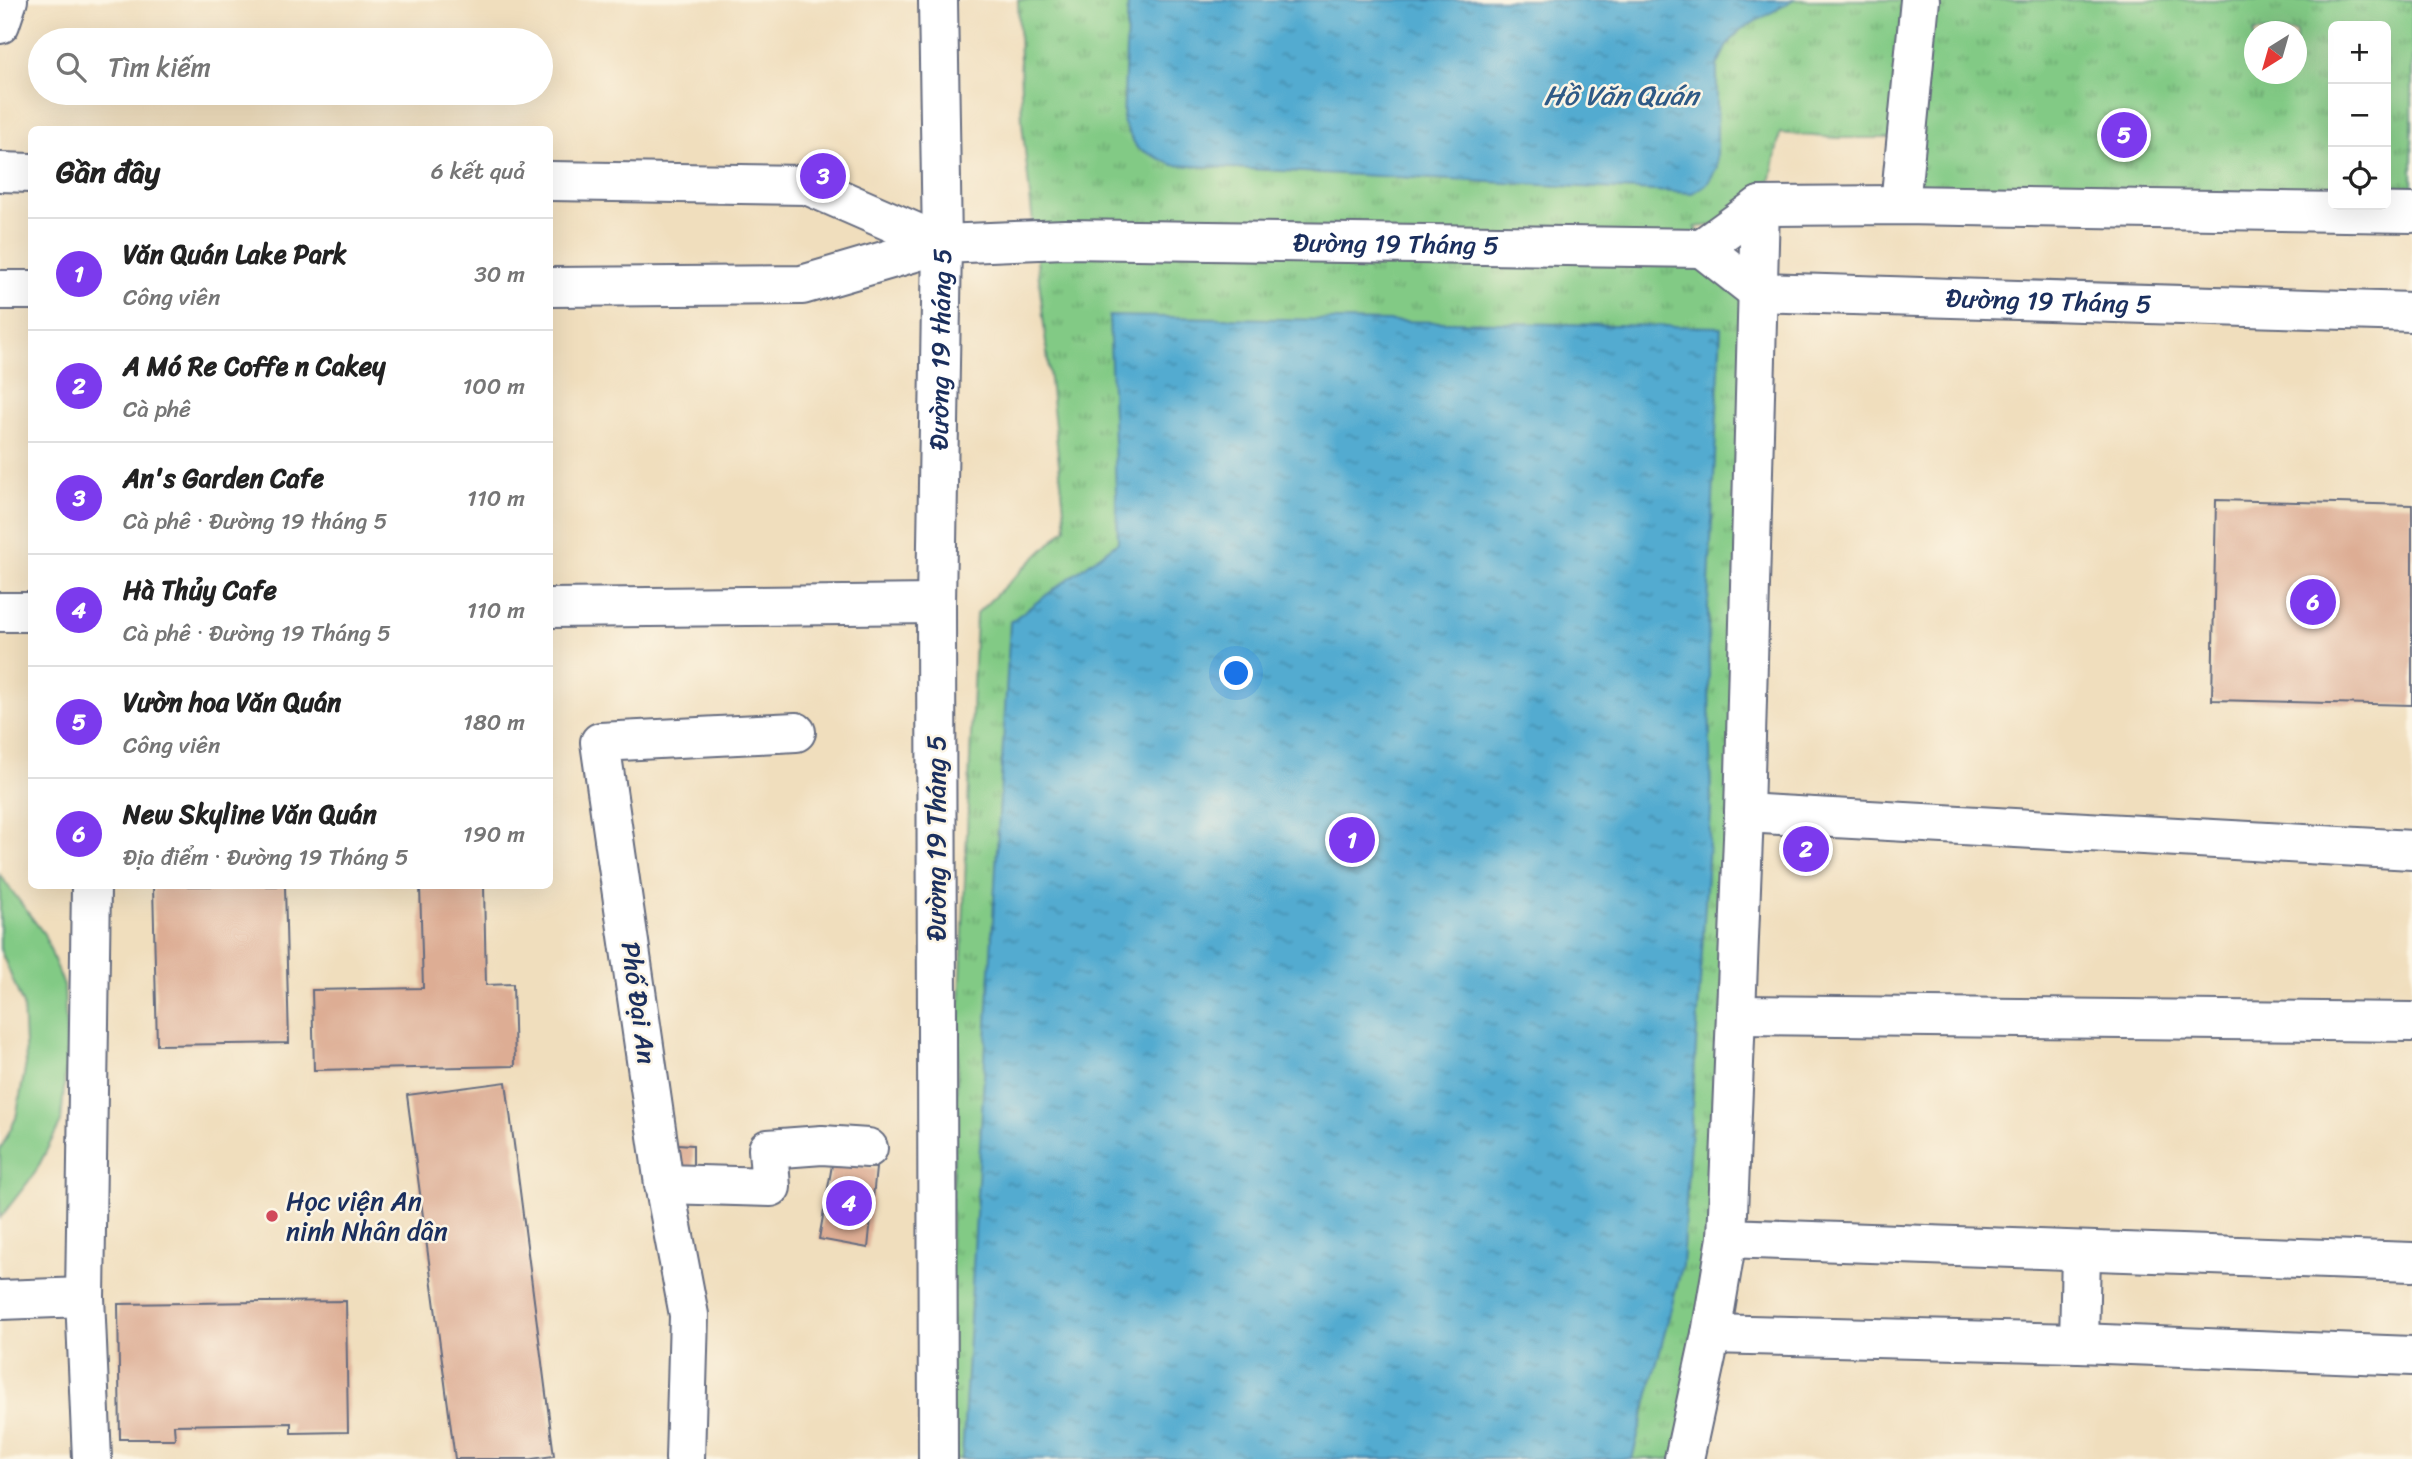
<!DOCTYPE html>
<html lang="vi">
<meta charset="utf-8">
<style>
:root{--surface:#fff;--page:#f6f6f6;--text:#222;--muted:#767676;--line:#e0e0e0;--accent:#7c3aed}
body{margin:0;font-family:Sriracha,sans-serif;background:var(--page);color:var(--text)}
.controls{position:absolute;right:21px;top:21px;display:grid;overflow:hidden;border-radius:10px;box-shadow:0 7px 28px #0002}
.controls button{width:63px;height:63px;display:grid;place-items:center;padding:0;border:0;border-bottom:2px solid var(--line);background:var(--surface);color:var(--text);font:35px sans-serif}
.compass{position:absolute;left:2244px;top:21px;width:63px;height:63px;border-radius:50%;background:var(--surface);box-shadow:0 7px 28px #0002;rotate:217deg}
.you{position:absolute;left:1237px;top:674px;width:24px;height:24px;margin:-18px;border:5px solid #fff;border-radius:50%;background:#1a73e8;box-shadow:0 0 0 10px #1a73e833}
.badge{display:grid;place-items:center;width:46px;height:46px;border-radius:50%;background:var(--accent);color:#fff;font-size:23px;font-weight:700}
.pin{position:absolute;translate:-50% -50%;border:4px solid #fff;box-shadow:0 2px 7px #0006}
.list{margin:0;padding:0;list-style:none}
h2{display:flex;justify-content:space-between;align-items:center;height:91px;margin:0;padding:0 28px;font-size:30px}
h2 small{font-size:23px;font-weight:400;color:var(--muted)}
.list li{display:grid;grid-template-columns:46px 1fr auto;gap:21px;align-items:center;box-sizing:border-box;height:112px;padding:0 28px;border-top:2px solid var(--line)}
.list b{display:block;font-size:26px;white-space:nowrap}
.list p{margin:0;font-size:23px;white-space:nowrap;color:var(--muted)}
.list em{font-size:23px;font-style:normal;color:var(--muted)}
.icon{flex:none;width:38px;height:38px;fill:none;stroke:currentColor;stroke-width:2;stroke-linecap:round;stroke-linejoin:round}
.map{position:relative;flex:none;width:2412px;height:1459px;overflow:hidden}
.search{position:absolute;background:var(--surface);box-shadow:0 7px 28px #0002;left:28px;top:28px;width:525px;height:77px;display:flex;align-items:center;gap:18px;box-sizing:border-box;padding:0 24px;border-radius:38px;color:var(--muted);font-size:26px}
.panel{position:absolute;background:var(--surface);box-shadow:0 7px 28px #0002;left:28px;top:126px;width:525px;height:763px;border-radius:10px}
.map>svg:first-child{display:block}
.grass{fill:url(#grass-tufts);stroke:#4e7c72;stroke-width:2;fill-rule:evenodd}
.pitch{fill:#82ca85;stroke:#4e7c72;stroke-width:2}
.water{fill:url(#water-ripples);stroke:#376d97;stroke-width:2}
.building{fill:#ddad94}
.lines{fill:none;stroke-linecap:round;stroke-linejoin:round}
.minor-casing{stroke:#666c7f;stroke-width:42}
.minor{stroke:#fff;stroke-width:38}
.poi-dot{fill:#d1495b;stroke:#fcf5e5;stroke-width:2.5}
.labels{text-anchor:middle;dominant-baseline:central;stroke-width:5;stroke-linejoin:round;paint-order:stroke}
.street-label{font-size:26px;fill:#1b2f5e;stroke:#fcf5e5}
.poi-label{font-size:26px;fill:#1b2f5e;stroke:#fcf5e5;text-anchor:start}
.water-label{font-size:28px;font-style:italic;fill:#2f5a86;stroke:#fcf5e5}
</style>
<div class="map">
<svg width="2412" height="1459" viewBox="0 0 2412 1459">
<defs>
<pattern id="grass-tufts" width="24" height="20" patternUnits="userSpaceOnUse" patternTransform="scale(1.75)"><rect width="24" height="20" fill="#82ca85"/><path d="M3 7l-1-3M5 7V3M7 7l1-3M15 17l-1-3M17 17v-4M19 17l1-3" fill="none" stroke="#6aa470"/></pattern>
<pattern id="water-ripples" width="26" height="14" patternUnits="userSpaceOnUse" patternTransform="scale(1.75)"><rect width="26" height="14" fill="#53abd0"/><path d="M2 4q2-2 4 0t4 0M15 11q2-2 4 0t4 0" fill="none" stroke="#448cac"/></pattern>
</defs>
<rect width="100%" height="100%" fill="#fcf5e5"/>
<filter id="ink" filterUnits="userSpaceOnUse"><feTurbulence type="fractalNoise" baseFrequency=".0143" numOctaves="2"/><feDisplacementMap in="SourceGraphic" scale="14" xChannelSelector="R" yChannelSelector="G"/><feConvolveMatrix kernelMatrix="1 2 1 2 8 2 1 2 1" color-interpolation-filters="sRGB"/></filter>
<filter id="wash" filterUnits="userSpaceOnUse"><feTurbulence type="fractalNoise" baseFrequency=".00686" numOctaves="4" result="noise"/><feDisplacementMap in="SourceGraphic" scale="28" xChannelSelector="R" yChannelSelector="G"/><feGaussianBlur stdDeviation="1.57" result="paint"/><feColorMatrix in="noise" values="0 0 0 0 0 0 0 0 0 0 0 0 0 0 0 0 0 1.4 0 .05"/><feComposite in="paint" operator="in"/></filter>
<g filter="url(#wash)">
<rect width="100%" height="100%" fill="#f0debd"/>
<g class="grass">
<polygon points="1018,0 1918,0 1906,138 1836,138 1780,133 1770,183 1737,223 1695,227 1749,302 1712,1266 1677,1459 941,1459 976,614 1066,528 1022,123"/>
<path d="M1927,0h485v203l-26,-1v-176h-53v176l-425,-5zM2254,32h42v42h-42z"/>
</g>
<polygon class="pitch" points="0,875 44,934 64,986 67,1054 61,1122 35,1173 0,1218 0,1150 16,1118 26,1064 23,1005 0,949"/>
<g class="water">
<polygon points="1128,0 1794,0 1740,30 1726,47 1717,66 1717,167 1708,183 1692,193 1173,165 1137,148 1123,122"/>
<polygon points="1109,316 1721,327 1708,607 1711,810 1682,1266 1632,1459 962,1459 1010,622 1118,542"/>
</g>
<g id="blocks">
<g class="building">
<polygon points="2216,500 2412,505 2412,705 2212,700"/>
<polygon points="153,886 285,886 289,1043 157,1045"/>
<polygon points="420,886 484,886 486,985 513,984 515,1066 314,1070 312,990 423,988"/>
<polygon points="506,1082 554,1456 531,1459 455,1459 407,1095"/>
<polygon points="661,1143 693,1145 693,1185"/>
<polygon points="832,1165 876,1168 868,1248 819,1239"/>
<polygon points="346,1301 348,1432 291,1433 291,1423 174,1425 175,1439 120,1439 118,1304"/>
</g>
</g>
</g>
<g filter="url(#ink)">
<use href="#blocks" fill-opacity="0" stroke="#666c7f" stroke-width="2"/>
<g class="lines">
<defs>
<g id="minor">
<polyline points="0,24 8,0"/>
<polyline points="0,172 32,173"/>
<polyline points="550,181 807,185 942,244"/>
<polyline points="1900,205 1920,0"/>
<path id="s1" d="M1702,248l56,44 654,20"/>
<path id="s2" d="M550,287l252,-2 140,-41 123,-5 637,9 58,-42 140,-1 512,8"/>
<polyline points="0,290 32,290"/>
<polyline points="550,608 936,604"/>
<polyline points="0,612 32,612"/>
<polyline points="1744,813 2412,850"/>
<polyline points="91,886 85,1297 92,1459"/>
<polyline points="1737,1015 2412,1022"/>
<polyline points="664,1184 771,1187 768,1149 822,1145 868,1148"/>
<polyline points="1727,1238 2412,1262"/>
<polyline points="0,1300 85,1297"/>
<polyline points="1711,1334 2079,1343 2412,1356"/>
<polyline points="2079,1343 2081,1252"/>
<polyline points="685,1459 689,1315 664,1184 600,742 796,732"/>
<path id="s3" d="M938,1459l-2,-855 6,-360 -4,-244"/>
<polyline points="1684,1459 1711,1334 1727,1238 1744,813 1760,206"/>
</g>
</defs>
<use href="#minor" class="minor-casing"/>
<use href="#minor" class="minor"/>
</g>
</g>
<circle class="poi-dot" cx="272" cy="1216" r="7"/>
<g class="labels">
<g class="street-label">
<text stroke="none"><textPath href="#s2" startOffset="852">Đường 19 Tháng 5</textPath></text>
<text stroke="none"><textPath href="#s1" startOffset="362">Đường 19 Tháng 5</textPath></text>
<text stroke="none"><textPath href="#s3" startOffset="1110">Đường 19 tháng 5</textPath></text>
<text transform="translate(936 838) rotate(-90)">Đường 19 Tháng 5</text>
<text transform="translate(639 1003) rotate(82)">Phố Đại An</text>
</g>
<g class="poi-label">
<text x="286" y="1201">Học viện An<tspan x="286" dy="30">ninh Nhân dân</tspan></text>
</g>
<g class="water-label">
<text x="1621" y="95">Hồ Văn Quán</text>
</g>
</g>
</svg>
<div class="controls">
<button>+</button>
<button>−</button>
<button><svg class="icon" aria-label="locate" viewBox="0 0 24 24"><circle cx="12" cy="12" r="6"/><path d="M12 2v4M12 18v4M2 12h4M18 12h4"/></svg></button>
</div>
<svg class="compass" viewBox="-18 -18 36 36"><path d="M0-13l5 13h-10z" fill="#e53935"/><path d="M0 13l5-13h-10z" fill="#767676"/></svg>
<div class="you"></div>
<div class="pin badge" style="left:1352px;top:840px">1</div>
<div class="pin badge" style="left:1806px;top:849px">2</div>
<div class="pin badge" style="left:823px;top:176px">3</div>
<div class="pin badge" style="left:849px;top:1203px">4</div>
<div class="pin badge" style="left:2124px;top:135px">5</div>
<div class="pin badge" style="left:2313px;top:602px">6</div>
<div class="search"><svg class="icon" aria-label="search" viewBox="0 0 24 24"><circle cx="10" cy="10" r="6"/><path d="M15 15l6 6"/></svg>Tìm kiếm</div>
<section class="panel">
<h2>Gần đây<small>6 kết quả</small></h2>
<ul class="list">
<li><span class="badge">1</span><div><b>Văn Quán Lake Park</b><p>Công viên</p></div><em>30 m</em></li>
<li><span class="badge">2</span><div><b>A Mó Re Coffe n Cakey</b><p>Cà phê</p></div><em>100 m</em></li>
<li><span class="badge">3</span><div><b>An's Garden Cafe</b><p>Cà phê · Đường 19 tháng 5</p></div><em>110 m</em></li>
<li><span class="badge">4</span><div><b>Hà Thủy Cafe</b><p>Cà phê · Đường 19 Tháng 5</p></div><em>110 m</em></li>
<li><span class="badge">5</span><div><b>Vườn hoa Văn Quán</b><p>Công viên</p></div><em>180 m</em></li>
<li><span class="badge">6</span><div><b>New Skyline Văn Quán</b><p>Địa điểm · Đường 19 Tháng 5</p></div><em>190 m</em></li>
</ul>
</section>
</div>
